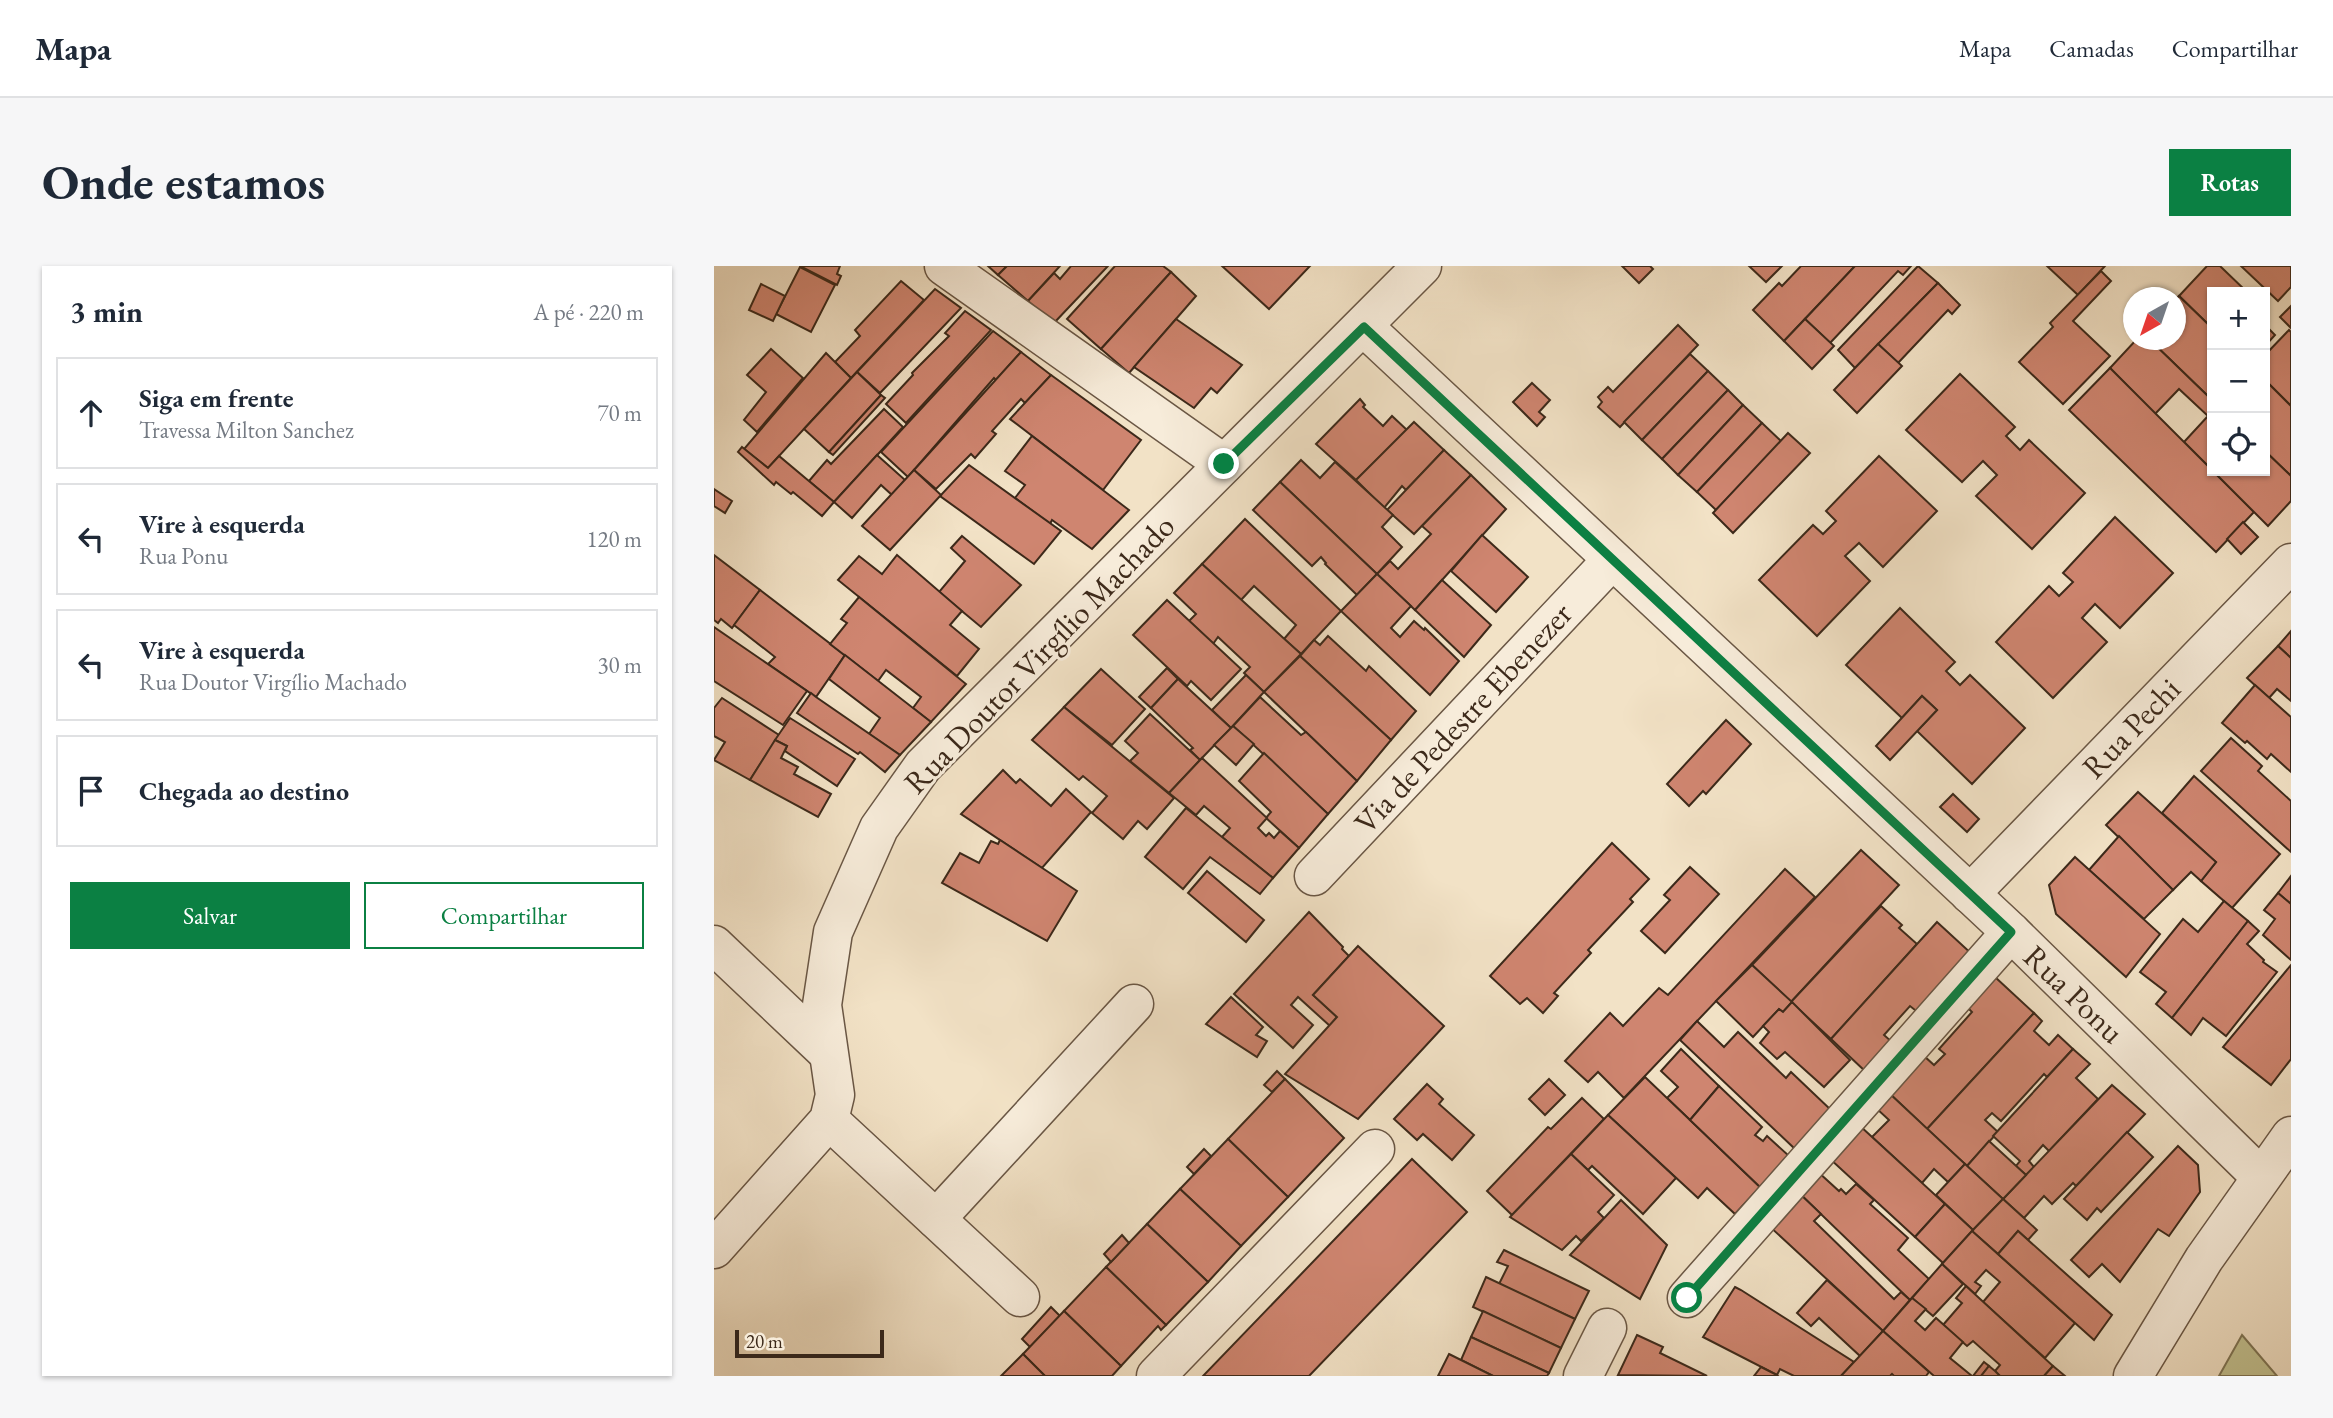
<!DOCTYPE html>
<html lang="pt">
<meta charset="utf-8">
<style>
:root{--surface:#fff;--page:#f6f6f7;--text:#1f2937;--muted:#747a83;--line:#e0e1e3;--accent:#0b8043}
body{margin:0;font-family:"EB Garamond",serif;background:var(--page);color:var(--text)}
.controls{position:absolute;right:21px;top:21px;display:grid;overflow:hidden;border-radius:0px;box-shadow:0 2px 5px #0004}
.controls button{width:63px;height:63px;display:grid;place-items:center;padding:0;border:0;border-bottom:2px solid var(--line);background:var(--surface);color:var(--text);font:35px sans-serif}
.compass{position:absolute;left:1409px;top:21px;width:63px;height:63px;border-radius:50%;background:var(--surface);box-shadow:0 2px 5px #0004;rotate:220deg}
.scale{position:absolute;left:21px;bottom:18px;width:149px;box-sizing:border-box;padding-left:7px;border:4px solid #3c291a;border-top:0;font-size:19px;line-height:24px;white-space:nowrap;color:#3c291a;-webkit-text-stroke:5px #f7ecda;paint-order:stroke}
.stop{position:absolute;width:21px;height:21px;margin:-16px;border:5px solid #0b8043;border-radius:50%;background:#fff}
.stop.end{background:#0b8043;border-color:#fff;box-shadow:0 2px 7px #0008}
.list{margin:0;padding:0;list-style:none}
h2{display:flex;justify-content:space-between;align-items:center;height:91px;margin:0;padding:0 28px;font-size:30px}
h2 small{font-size:23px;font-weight:400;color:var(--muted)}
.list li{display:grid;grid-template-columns:46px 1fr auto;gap:21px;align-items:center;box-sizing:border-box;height:112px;margin:0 14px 14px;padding:0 14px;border:2px solid var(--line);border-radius:0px}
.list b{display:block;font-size:26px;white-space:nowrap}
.list p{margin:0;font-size:23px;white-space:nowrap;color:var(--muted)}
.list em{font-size:23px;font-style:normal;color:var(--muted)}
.actions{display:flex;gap:14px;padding:21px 28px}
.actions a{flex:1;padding:16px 0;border:2px solid var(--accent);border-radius:0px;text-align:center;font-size:24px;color:var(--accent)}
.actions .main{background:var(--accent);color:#fff}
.icon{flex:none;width:38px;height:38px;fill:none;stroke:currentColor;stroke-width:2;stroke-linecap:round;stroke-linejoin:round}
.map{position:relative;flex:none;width:1577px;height:1110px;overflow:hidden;border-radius:0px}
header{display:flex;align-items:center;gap:42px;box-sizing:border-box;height:98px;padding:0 35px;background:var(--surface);border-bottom:2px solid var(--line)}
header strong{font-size:33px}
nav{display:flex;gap:38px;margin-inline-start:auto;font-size:24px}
.intro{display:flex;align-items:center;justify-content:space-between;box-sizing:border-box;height:168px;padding:0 42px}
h1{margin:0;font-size:49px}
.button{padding:18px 32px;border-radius:0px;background:var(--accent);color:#fff;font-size:24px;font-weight:700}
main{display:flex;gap:42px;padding:0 42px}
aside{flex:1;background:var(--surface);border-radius:0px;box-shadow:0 2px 5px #0004}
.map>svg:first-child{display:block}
.green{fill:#c2c190;stroke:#7f7555;stroke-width:2}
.building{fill:#cf8570;stroke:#3c291a;stroke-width:2}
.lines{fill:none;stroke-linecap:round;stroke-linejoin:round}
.minor-casing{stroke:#6a5745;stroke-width:41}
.minor{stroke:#f7ecda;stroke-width:38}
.route{stroke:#0b8043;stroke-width:9}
.labels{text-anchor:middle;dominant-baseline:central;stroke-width:6;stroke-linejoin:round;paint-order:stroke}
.street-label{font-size:32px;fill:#3c291a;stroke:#f7ecda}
</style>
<header>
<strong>Mapa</strong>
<nav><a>Mapa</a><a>Camadas</a><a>Compartilhar</a></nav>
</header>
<div class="intro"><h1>Onde estamos</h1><a class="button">Rotas</a></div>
<main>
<aside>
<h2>3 min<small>A pé · 220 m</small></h2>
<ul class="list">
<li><svg class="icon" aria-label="ahead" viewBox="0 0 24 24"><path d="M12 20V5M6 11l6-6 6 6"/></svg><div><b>Siga em frente</b><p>Travessa Milton Sanchez</p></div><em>70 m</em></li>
<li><svg class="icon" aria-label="left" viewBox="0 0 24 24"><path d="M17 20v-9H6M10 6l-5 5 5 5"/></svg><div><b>Vire à esquerda</b><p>Rua Ponu</p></div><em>120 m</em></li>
<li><svg class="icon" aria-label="left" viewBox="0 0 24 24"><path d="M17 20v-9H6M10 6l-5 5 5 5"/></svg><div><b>Vire à esquerda</b><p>Rua Doutor Virgílio Machado</p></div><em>30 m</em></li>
<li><svg class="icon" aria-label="arrive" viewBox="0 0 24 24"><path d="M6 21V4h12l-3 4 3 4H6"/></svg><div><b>Chegada ao destino</b></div></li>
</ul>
<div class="actions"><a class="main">Salvar</a><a>Compartilhar</a></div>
</aside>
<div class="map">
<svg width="1577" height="1110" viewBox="0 0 1577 1110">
<rect width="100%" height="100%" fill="#f2e2c6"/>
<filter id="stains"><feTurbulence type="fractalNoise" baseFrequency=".00286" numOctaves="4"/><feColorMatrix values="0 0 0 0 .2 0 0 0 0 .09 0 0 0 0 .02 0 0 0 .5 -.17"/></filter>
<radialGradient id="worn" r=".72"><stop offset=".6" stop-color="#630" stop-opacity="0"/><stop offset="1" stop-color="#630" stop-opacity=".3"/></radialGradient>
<polygon class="green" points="1528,1069 1563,1110 1505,1110"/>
<g class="building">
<polygon points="86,0 126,0 123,8 127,10 123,19"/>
<polygon points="274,0 293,0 284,9"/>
<polygon points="293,0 346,0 314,35 284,9"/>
<polygon points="357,0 394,0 339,58 314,35 340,7 346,13"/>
<polygon points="401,0 449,0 457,6 387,83 353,53"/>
<polygon points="508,0 596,0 555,43"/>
<polygon points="908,0 936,0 939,3 925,17"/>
<polygon points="1035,0 1068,0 1052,16"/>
<polygon points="1087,0 1141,0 1070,75 1039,44 1065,17 1068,20"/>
<polygon points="1141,0 1197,0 1189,9 1184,5 1116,77 1091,53"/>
<polygon points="1204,0 1224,17 1141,102 1124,84"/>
<polygon points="1333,0 1391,0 1364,29"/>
<polygon points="1493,0 1506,0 1533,26 1498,26 1498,62 1465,30"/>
<polygon points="1527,0 1577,0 1577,21 1564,35"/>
<polygon points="86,1 121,19 97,66 62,48"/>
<polygon points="1387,5 1397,15 1359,55 1396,90 1349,138 1305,96 1339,61 1336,57"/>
<polygon points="457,6 482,30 415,107 387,83"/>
<polygon points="187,15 210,34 137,112 121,96 146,70 141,64"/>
<polygon points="1224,17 1246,39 1238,48 1234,44 1184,97 1164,78"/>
<polygon points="47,18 71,30 59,55 35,44"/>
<polygon points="221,23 247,42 166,127 143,106"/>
<polygon points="1465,30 1498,62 1498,134 1436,74 1462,74 1462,33"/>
<polygon points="1577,40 1577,62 1566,51"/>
<polygon points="251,45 277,64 192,157 172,138 199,109 198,107 235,70 231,67"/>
<polygon points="462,53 528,99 503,127 497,122 480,142 420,101"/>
<polygon points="1091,53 1120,80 1098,103 1070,75"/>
<polygon points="964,59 984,79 906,161 884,141 888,136 884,131 894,121 899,126"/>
<polygon points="1551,59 1561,69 1551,80"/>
<polygon points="1575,64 1577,66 1577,140 1551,114 1551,89"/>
<polygon points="279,65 307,86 282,114 280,112 194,211 167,186"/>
<polygon points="1422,74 1436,74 1498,134 1498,204 1470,176 1494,150 1465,123 1441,148 1396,102"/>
<polygon points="1164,78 1188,100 1143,147 1120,124"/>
<polygon points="57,83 89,112 43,166 30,154 52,126 33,109"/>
<polygon points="307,86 337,109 311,137 307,133 278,165 282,168 261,192 257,188 222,223 200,204"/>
<polygon points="112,87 137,112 54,202 30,183"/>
<polygon points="976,88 994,105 928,174 910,156"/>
<polygon points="1396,102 1540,246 1502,286 1355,144"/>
<polygon points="994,105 1014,124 948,193 928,174"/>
<polygon points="143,106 167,129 115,186 90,163"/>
<polygon points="1246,108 1301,161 1292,170 1306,184 1315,174 1371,227 1318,283 1262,230 1283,209 1269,195 1248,216 1192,164"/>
<polygon points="337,109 427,174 389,224 296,153"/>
<polygon points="1551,114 1577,140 1577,210 1551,185"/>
<polygon points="818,117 836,134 825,146 831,151 823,160 799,136"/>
<polygon points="1014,124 1029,139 964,209 948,193"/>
<polygon points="167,129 171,132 119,189 115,186"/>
<polygon points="646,133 651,139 649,141 669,160 678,150 693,164 642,214 602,178"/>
<polygon points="1029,139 1048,157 983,226 964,209"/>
<polygon points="170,143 189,161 120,236 95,215 113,194 117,198"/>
<polygon points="700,156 730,184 692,224 688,220 670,242 642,214"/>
<polygon points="1048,157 1068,176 1002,244 983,226"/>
<polygon points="1074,167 1096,187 1019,267 999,247"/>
<polygon points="318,170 415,244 378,283 338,254 336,258 301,232 311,219 291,205"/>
<polygon points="28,181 54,202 65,190 120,236 108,250 79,226 77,228 62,216 60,219 24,186"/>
<polygon points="730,184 757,209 700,268 673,244"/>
<polygon points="1551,185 1577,210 1577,235 1554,260 1499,205 1551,205"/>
<polygon points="163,189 191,214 178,229 167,219 138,252 120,236"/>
<polygon points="1165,190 1223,245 1169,301 1145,277 1131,290 1156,315 1103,370 1045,314 1099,259 1109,268 1122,255 1112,245"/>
<polygon points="587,194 606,212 621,196 679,249 668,261 688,281 663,308 566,216"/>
<polygon points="255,199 347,265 320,298 226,230"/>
<polygon points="200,204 227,229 176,284 148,260"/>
<polygon points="757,209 792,243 701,344 663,308 676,295 684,303 717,268 708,260"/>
<polygon points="566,216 663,308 643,329 611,298 612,297 607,291 598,300 539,244"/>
<polygon points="0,223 18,235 11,247 0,240"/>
<polygon points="1401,251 1459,307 1406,362 1381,338 1368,352 1393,376 1339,432 1282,376 1335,320 1345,330 1359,316 1349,307"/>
<polygon points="531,253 627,345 587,388 570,373 582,359 540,320 527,334 488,298"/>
<polygon points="1529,256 1544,271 1527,288 1513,273"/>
<polygon points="768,269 814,311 782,346 737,305"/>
<polygon points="248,270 307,319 267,361 225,326 251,295 237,282"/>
<polygon points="0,289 46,324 18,362 7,353 4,357 0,354"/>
<polygon points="183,289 248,345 236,359 265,383 243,410 124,314 145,290 168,308"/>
<polygon points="488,298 587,388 550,426 530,407 536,401 504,371 499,378 475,355 482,348 460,327"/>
<polygon points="663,308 697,340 677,362 686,371 700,355 710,364 711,362 745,395 716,429 627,345"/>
<polygon points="728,314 777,359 750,391 701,344"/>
<polygon points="46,324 131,389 102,431 54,398 61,391 20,359"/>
<polygon points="145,331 252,418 217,456 199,442 207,431 172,404 164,415 116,378 133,357 127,353"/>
<polygon points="453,334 527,403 497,434 477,415 473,420 419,369"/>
<polygon points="1186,342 1241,396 1232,405 1246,419 1256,409 1311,462 1258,518 1203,465 1223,444 1208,430 1188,452 1132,399"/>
<polygon points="0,361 93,425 69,459 0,415"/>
<polygon points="1577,365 1577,392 1564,380"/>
<polygon points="614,370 652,405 655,400 702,445 677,474 586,390 600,374 606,379"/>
<polygon points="1564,380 1577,392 1577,435 1563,423 1555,432 1533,412"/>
<polygon points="131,389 217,456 186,489 155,468 166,452 115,413"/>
<polygon points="586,390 677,474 643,515 550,426"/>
<polygon points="453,402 464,413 437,442 425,431"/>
<polygon points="387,403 431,443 398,479 350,441"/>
<polygon points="532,409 550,426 517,462 498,444"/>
<polygon points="464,413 517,462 486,494 476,484 479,482 437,442"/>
<polygon points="1541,419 1577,451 1577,506 1557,488 1553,493 1533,475 1531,477 1508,457"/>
<polygon points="97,427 102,431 186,489 171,506 146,486 144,488 83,447"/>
<polygon points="1208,430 1223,444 1176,494 1162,480"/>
<polygon points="546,431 587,469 592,466 643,515 614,548 519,460"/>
<polygon points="8,432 65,469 36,514 0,494 11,476 0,470 0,442"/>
<polygon points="350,441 460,532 433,563 424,555 409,573 378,547 393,530 369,510 365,514 318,474"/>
<polygon points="436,448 486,494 455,527 416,495 424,487 411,475"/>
<polygon points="76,452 141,493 123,520 71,485 73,480 61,474"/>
<polygon points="1012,454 1037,478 992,528 989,525 975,540 953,518"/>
<polygon points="519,460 540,478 522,499 500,479"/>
<polygon points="1517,472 1548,500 1544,505 1577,535 1577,586 1487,505"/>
<polygon points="61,474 73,480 67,492 84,501 80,508 117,528 104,551 36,514"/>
<polygon points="550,487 614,548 585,582 552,552 557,546 525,515"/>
<polygon points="488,492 553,552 544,562 552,570 555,567 560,572 566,565 585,582 559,612 508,571 516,562 490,540 482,549 455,527"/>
<polygon points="289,504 302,517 306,513 337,540 352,523 377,546 328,602 247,548"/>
<polygon points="1480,510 1566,588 1518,642 1487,615 1502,596 1448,547"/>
<polygon points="1424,526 1502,596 1487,615 1477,606 1459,624 1392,559"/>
<polygon points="1239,528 1265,553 1253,566 1226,541"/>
<polygon points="472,542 559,612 546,628 496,591 469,623 431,591"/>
<polygon points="1405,570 1459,624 1430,653 1375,604"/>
<polygon points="286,574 363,625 333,675 228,617 246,587 265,597 277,575 284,578"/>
<polygon points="898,577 935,613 916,633 919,636 874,684 877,687 840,727 844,730 829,747 813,732 806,738 776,710"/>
<polygon points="1147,584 1185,619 1077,736 1038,699"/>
<polygon points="1361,591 1446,668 1412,711 1342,648 1335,619"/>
<polygon points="976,601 1005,628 951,687 927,665 956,634 950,629"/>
<polygon points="1071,603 1101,631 910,832 884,806 874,816 851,795 896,747 909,760 945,722 954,729"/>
<polygon points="493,605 550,654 532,676 474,627"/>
<polygon points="1577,610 1577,638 1564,627"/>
<polygon points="1564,627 1577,638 1577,694 1549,669 1561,653 1550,644"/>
<polygon points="1510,635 1534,655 1458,752 1442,738 1452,726 1426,706 1469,653 1484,666"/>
<polygon points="1167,640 1188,659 1185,662 1203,678 1117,773 1077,736"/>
<polygon points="595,646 629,681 628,683 635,690 599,729 623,751 616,760 584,731 577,739 599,759 579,782 520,728"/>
<polygon points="1534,655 1545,665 1533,678 1550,694 1549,696 1563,706 1512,770 1489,752 1477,769 1458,752"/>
<polygon points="1223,656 1260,690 1206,748 1196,740 1170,769 1179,777 1152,806 1117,773"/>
<polygon points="644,680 730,760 644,853 571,808 623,751 599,729"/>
<polygon points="1038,699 1078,736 1069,746 1065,743 1039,771 1002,735"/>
<polygon points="1577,699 1577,793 1557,819 1509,781"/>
<polygon points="1281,711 1320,747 1213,863 1175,827 1210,790 1220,799 1231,788 1225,783 1258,746 1254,742"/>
<polygon points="517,731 549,761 542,769 553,775 543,791 492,758"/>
<polygon points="1078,736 1136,794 1110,821 1071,786 1063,793 1046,777 1055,766 1049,760 1065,743 1069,746"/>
<polygon points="1320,747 1328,755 1320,765 1335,779 1344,769 1359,783 1333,811 1330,808 1287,855 1278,847 1271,854 1284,866 1253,900 1213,863"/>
<polygon points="983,755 1010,781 1024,766 1072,812 1077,806 1117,844 1081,883 966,774"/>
<polygon points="967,783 1005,820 976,854 953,832 964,821 947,805"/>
<polygon points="1359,783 1376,798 1362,812 1384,833 1335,885 1329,879 1315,895 1320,901 1312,909 1302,900 1306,895 1279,870"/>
<polygon points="563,805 571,813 558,826 550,819"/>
<polygon points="931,811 1046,921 1021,948 993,922 984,932 894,849"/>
<polygon points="571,813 630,872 574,931 514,873"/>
<polygon points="835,813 851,829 831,849 815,833"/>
<polygon points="713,818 729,833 725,838 760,869 738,894 709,868 703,874 680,853"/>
<polygon points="1398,819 1431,848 1362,920 1359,917 1338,938 1330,930 1310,952 1289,933"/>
<polygon points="1005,820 1048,861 1041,869 1049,875 1053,870 1075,890 1046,921 976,854"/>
<polygon points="1175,827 1251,898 1234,916 1220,903 1208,917 1158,871 1175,854 1162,842"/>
<polygon points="868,832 890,853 798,949 773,925 834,861 837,863"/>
<polygon points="894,849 962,912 929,948 878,900 874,904 857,888"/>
<polygon points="1145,859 1231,938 1201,971 1115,892"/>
<polygon points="1413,866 1439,891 1387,946 1383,942 1373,954 1350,933"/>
<polygon points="514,873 574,931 527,980 466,923"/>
<polygon points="1275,875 1312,909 1289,933 1253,900"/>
<polygon points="1464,880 1484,899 1486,926 1455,970 1444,963 1406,1016 1388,998 1375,1011 1357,994"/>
<polygon points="490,883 497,890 480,908 473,901"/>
<polygon points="857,888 900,929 884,946 890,952 867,975 862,970 848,984 796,951"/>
<polygon points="698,893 753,946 595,1110 489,1110"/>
<polygon points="1251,898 1289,933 1259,964 1222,929"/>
<polygon points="1103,905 1125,925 1127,923 1132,928 1142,918 1160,934 1156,938 1194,972 1184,984 1215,1013 1196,1034 1084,926"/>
<polygon points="466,923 527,980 494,1016 433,958"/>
<polygon points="1084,926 1107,948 1100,955 1180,1033 1187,1026 1196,1034 1169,1065 1053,958"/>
<polygon points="1289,933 1323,964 1314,974 1304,965 1284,988 1258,965"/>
<polygon points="907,934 953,979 926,1033 856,989"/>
<polygon points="1231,938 1259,964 1229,997 1201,971"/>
<polygon points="433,958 494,1016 452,1059 392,1001"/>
<polygon points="1258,965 1361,1057 1331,1092 1269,1036 1286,1016 1272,1004 1261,1016 1267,1020 1261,1028 1228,998"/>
<polygon points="1304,965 1398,1049 1380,1074 1284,988"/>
<polygon points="408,969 415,977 397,996 390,988"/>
<polygon points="790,984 875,1025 861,1053 785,1018 794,1000 783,996"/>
<polygon points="1228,998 1249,1018 1219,1050 1198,1032"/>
<polygon points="392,1001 452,1059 447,1064 444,1060 407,1100 350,1045"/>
<polygon points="772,1011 861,1053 847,1082 759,1041"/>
<polygon points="1113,1014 1169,1065 1146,1090 1105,1052 1097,1060 1083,1047"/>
<polygon points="1252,1020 1339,1100 1330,1110 1286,1110 1281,1105 1286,1099 1259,1075 1253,1080 1229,1059 1248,1037 1242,1032"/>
<polygon points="1021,1021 1027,1024 1140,1096 1127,1110 1080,1110 1066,1103 1063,1109 989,1071"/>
<polygon points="1198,1032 1212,1043 1201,1055 1211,1064 1222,1052 1249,1076 1236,1092 1258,1110 1220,1110 1169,1065"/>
<polygon points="337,1041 346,1050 316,1081 308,1073"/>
<polygon points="350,1045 407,1100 398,1110 331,1110 309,1088"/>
<polygon points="769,1045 847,1082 835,1107 757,1071"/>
<polygon points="1169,1065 1215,1106 1212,1110 1180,1110 1178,1108 1176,1110 1127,1110"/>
<polygon points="923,1069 949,1081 946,1087 993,1110 904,1109"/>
<polygon points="757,1071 835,1107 833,1110 779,1110 747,1094"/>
<polygon points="309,1088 331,1110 287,1110"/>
<polygon points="735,1088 779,1110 724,1110"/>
<polygon points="1270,1096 1275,1100 1267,1110 1259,1110"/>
<polygon points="1275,1100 1281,1105 1286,1110 1267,1110"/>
<polygon points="1339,1100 1351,1110 1330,1110"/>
<polygon points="1047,1101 1063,1109 1064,1110 1040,1110"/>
</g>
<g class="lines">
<defs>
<g id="minor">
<polyline points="230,0 510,198"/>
<polyline points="650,61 1297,666 1547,911"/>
<polyline points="600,610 898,294"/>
<polyline points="1256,628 1577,297"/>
<polyline points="0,679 114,787"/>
<polyline points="115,854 306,1031"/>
<polyline points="222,953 420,738"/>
<polyline points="0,983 115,854 121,829 108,739 119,666 165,562 209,500 708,0"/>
<polyline points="973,1032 1297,666"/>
<polyline points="442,1110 661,883"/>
<polyline points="869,1110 893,1062"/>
<polyline points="1419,1110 1490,993 1577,870"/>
</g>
</defs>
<use href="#minor" class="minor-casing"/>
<use href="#minor" class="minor"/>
</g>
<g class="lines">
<polyline class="route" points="510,198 650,61 1297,666 973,1032"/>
</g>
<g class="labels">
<g class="street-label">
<text transform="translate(325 388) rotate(-46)">Rua Doutor Virgílio Machado</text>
<text transform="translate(749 452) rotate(-47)">Via de Pedestre Ebenezer</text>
<text transform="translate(1417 462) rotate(-46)">Rua Pechi</text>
<text transform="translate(1360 728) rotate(44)">Rua Ponu</text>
</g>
</g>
<rect width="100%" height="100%" filter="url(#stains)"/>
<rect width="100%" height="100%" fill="url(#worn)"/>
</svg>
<div class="controls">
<button>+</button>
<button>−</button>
<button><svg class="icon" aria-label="locate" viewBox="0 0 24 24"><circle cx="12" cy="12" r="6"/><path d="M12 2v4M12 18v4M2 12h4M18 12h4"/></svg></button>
</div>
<svg class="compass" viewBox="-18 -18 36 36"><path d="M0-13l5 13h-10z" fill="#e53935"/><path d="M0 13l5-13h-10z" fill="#747a83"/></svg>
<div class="scale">20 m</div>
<div class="stop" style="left:973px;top:1032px"></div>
<div class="stop end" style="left:510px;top:198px"></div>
</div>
</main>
